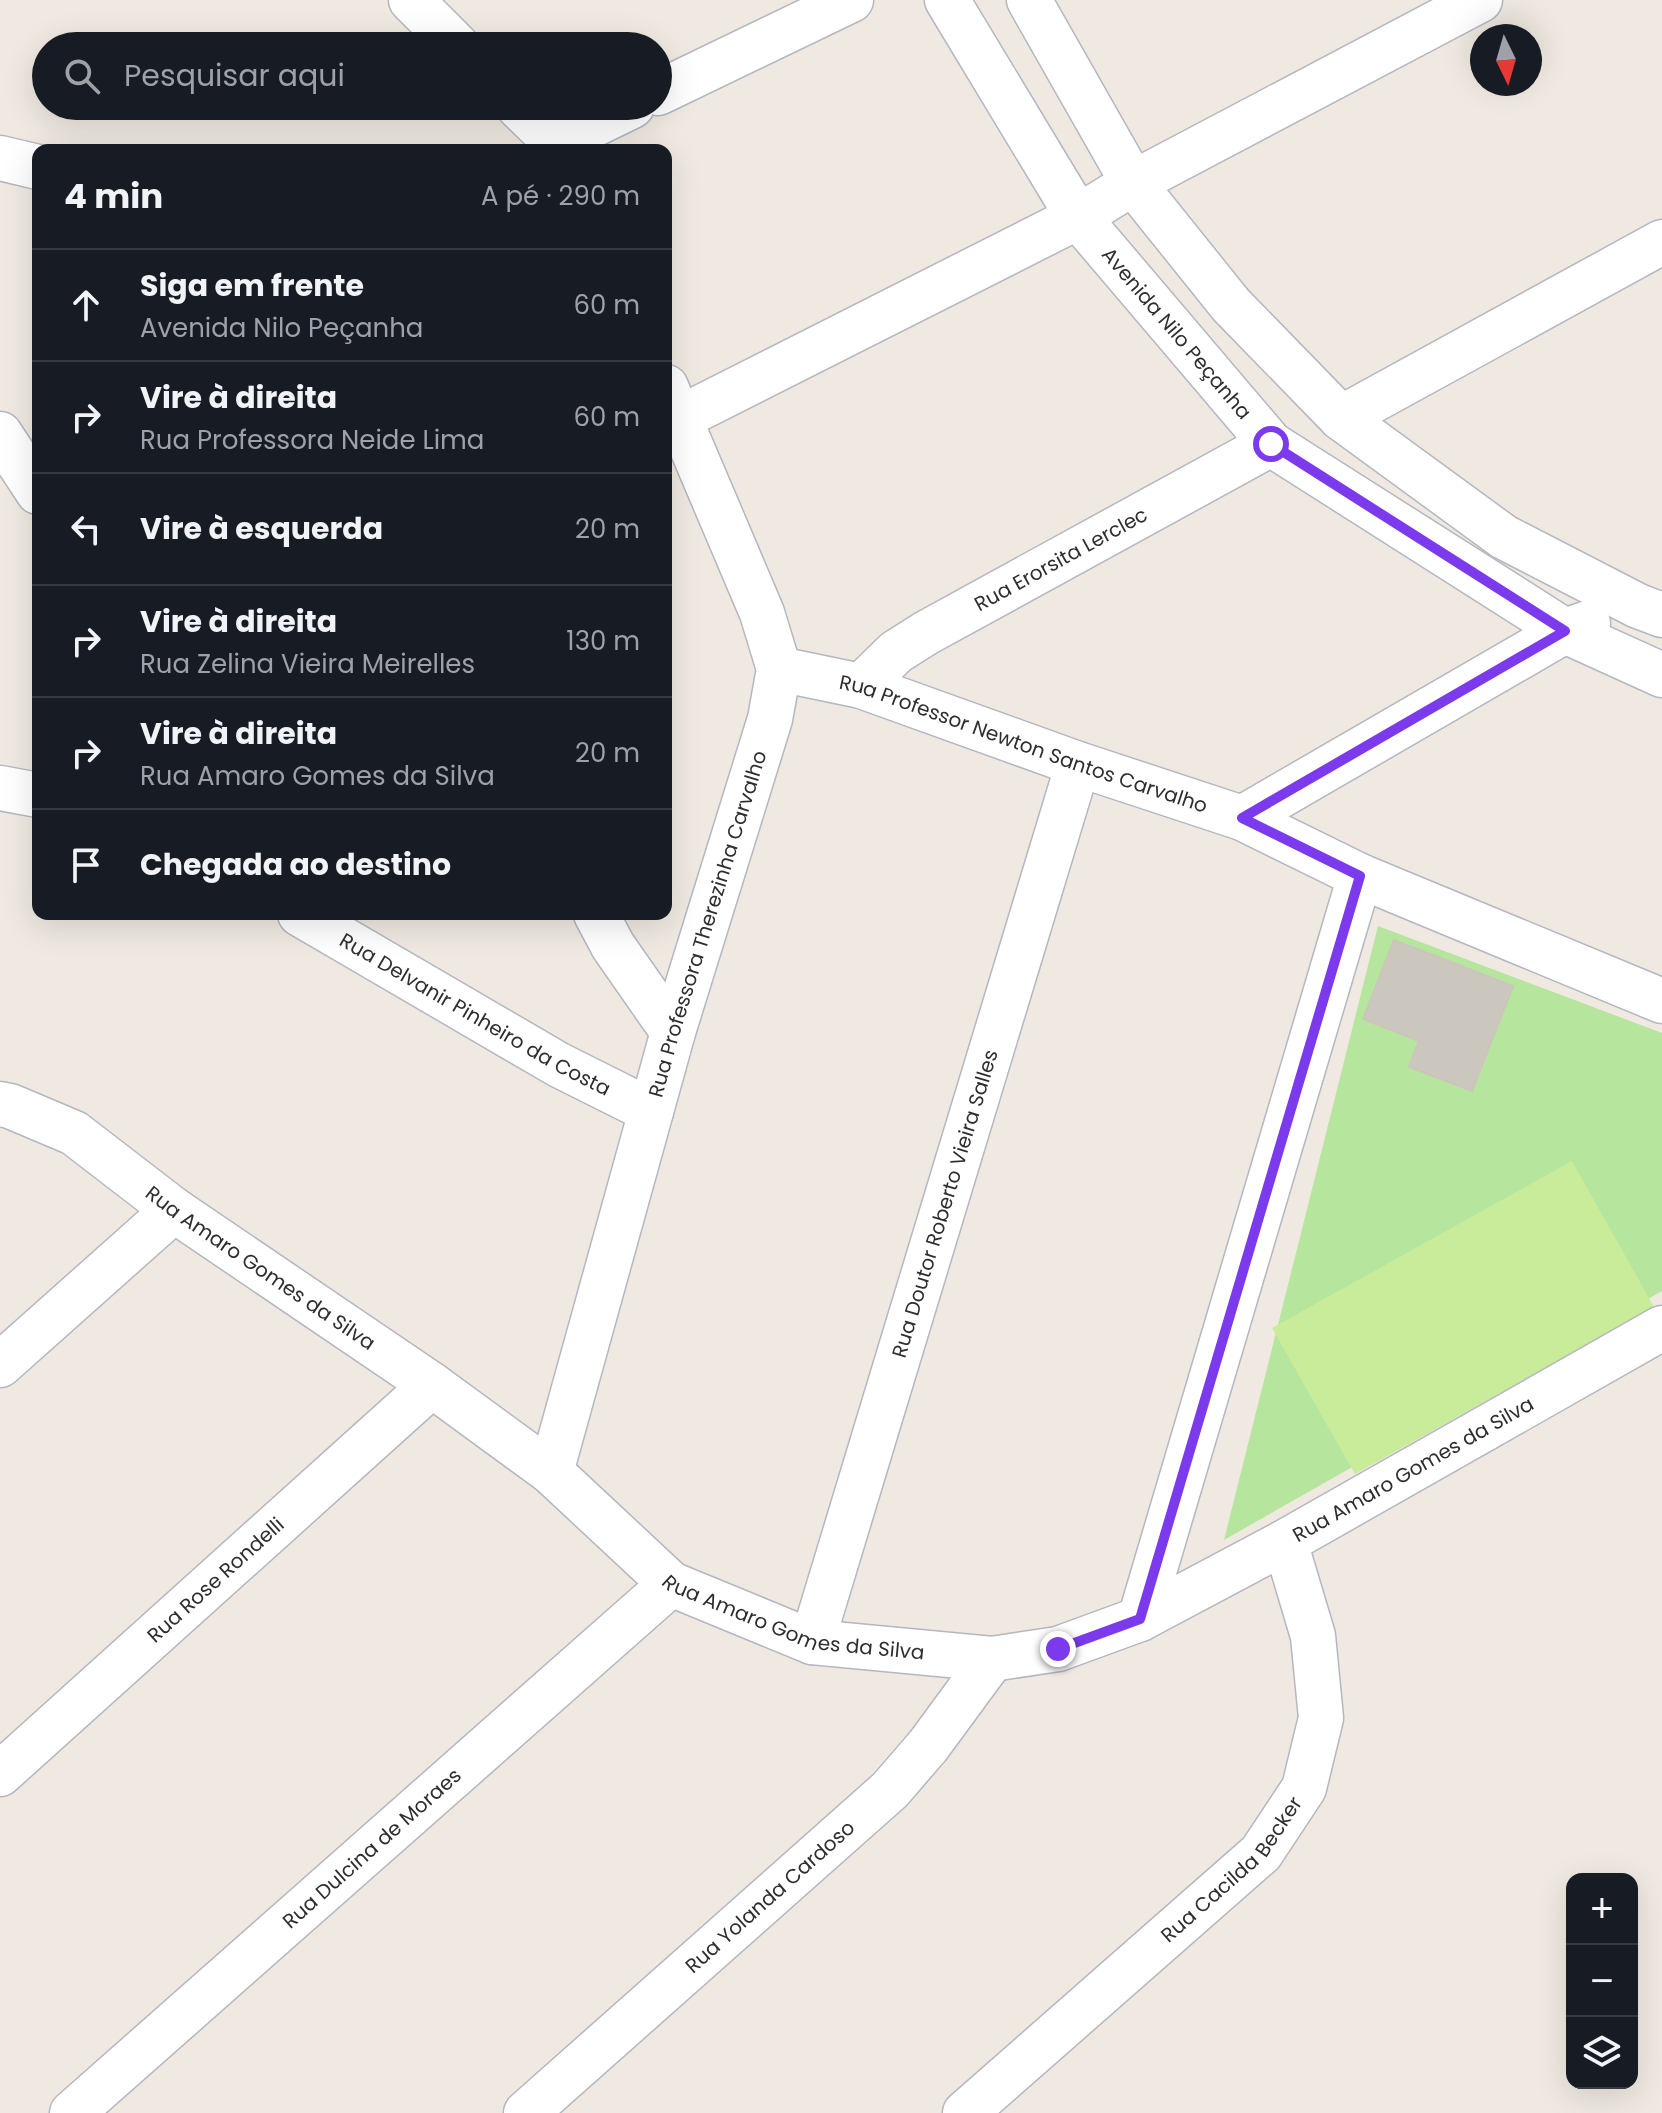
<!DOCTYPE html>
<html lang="pt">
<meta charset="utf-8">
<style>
:root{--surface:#171b24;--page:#20242c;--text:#f1f3f6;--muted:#9ea1a6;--line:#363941}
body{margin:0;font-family:Poppins,sans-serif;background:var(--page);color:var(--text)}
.controls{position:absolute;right:24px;bottom:24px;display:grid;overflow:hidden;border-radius:16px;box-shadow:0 8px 32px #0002}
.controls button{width:72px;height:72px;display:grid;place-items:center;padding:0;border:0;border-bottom:2px solid var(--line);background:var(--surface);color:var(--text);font:40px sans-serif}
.compass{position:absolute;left:1470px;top:24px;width:72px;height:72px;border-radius:50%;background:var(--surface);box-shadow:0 8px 32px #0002;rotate:175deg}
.stop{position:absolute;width:24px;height:24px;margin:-18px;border:6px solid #7c3aed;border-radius:50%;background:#fff}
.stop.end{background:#7c3aed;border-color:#fff;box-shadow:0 2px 8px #0008}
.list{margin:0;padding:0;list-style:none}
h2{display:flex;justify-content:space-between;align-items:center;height:104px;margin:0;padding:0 32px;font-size:34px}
h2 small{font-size:26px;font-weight:400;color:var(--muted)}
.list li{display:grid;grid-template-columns:52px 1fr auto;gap:24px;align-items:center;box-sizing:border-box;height:112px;padding:0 32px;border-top:2px solid var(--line)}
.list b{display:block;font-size:30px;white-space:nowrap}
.list p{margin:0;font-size:26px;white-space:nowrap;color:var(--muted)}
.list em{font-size:26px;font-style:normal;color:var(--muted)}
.icon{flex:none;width:44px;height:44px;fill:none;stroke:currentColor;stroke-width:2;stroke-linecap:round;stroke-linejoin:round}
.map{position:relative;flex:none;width:1662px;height:2113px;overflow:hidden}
.search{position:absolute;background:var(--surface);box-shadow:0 8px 32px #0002;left:32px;top:32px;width:640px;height:88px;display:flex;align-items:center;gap:20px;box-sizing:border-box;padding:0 28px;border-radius:44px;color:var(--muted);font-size:30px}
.panel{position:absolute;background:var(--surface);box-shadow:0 8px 32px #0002;left:32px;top:144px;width:640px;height:776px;border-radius:16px}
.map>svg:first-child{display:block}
.green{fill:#b6e59e}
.pitch{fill:#c9ec9a}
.building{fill:#cbc7bf;stroke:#cbc5ba;stroke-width:2}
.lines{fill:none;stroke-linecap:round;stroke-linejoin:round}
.minor-casing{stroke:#b4b7c1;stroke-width:47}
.minor{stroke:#fff;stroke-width:44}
.route{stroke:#7c3aed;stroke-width:10}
.labels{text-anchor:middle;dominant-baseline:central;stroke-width:6;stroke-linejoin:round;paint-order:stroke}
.street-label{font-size:20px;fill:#2e2e2e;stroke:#fff}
</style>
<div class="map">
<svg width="1662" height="2113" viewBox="0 0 1662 2113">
<rect width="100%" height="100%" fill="#efe9e1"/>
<polygon class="green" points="1378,926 1662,1033 1662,1291 1224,1540"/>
<polygon class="pitch" points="1572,1161 1654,1307 1355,1474 1272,1328"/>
<polygon class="building" points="1394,940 1513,986 1472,1091 1409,1067 1419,1041 1363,1019"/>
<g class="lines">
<defs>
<g id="minor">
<polyline points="411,0 457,46"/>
<path id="s1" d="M947,0l131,217 193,227 294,187 97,44"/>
<polyline points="1029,0 1133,183 1231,305 1341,418 1504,537 1638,606 1662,615"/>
<polyline points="658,93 851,0"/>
<polyline points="518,106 556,143 559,150"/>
<polyline points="556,143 632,106"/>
<polyline points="0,158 38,167"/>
<polyline points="680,418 1078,217 1133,183 1480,0"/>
<polyline points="1341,418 1662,242"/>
<polyline points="0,434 38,492"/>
<path id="s2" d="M779,669l82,17 217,78 164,54 118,58 302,125"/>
<path id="s3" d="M861,686l35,-34 30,-19 345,-189"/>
<polyline points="0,788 38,795"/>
<polyline points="1242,818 1565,631 1588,623"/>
<path id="s4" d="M300,914l259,151 92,46"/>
<polyline points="596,914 613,946 673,1032"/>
<path id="s5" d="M0,1104l10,2 64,27 100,77 258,175 119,87 120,112 141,58 180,17 66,-10 82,-30 145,-77 377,-214"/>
<polyline points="0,1365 174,1210"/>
<path id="s6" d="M551,1472l122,-440 97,-313 9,-50 -17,-56 -96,-226"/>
<polyline points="1140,1619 1360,876"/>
<path id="s7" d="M812,1642l266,-878"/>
<path id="s8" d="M0,1774l432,-389"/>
<path id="s9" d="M72,2113l599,-529"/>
<path id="s10" d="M526,2113l364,-323 38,-44 64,-87"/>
<path id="s11" d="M965,2113l296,-260 43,-65 17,-70 -8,-82 -28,-94"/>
</g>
</defs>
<use href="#minor" class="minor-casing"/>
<use href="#minor" class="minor"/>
</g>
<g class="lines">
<polyline class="route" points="1058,1649 1140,1619 1360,876 1242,818 1565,631 1271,444"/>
</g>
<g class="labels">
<g class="street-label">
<text stroke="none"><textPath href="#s1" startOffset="406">Avenida Nilo Peçanha</textPath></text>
<text stroke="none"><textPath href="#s3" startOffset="238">Rua Erorsita Lerclec</textPath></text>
<text stroke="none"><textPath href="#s2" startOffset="256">Rua Professor Newton Santos Carvalho</textPath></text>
<text stroke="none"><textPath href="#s6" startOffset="570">Rua Professora Therezinha Carvalho</textPath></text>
<text stroke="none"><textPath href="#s4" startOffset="202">Rua Delvanir Pinheiro da Costa</textPath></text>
<text stroke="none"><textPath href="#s7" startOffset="458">Rua Doutor Roberto Vieira Salles</textPath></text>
<text stroke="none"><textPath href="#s5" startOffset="310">Rua Amaro Gomes da Silva</textPath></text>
<text stroke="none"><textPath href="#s5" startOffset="1628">Rua Amaro Gomes da Silva</textPath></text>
<text stroke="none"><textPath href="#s8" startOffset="290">Rua Rose Rondelli</textPath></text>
<text stroke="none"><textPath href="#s5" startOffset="958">Rua Amaro Gomes da Silva</textPath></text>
<text stroke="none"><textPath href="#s9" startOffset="400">Rua Dulcina de Moraes</textPath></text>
<text stroke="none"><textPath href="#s11" startOffset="362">Rua Cacilda Becker</textPath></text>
<text stroke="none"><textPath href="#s10" startOffset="326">Rua Yolanda Cardoso</textPath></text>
</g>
</g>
</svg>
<div class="controls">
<button>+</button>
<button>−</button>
<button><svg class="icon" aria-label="layers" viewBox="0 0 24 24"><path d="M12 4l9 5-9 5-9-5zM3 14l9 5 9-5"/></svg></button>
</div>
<svg class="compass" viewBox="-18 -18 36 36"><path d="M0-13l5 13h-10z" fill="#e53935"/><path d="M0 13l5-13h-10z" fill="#9ea1a6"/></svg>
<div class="stop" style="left:1271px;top:444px"></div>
<div class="stop end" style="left:1058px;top:1649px"></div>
<div class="search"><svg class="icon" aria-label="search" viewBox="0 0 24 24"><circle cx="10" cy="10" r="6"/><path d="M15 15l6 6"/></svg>Pesquisar aqui</div>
<section class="panel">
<h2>4 min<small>A pé · 290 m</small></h2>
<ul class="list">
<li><svg class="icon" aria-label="ahead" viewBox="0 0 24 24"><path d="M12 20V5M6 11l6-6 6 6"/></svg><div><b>Siga em frente</b><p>Avenida Nilo Peçanha</p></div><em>60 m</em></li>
<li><svg class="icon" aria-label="right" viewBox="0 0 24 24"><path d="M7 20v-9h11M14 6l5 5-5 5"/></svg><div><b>Vire à direita</b><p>Rua Professora Neide Lima</p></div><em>60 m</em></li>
<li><svg class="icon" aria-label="left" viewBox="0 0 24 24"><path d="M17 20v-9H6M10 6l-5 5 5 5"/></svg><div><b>Vire à esquerda</b></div><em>20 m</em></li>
<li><svg class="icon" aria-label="right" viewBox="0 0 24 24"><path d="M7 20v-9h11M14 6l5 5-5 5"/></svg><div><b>Vire à direita</b><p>Rua Zelina Vieira Meirelles</p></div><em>130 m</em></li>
<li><svg class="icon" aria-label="right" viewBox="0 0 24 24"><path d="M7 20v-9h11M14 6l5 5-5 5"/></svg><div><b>Vire à direita</b><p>Rua Amaro Gomes da Silva</p></div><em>20 m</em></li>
<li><svg class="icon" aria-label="arrive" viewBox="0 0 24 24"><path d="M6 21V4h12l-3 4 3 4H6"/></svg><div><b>Chegada ao destino</b></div></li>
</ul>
</section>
</div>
